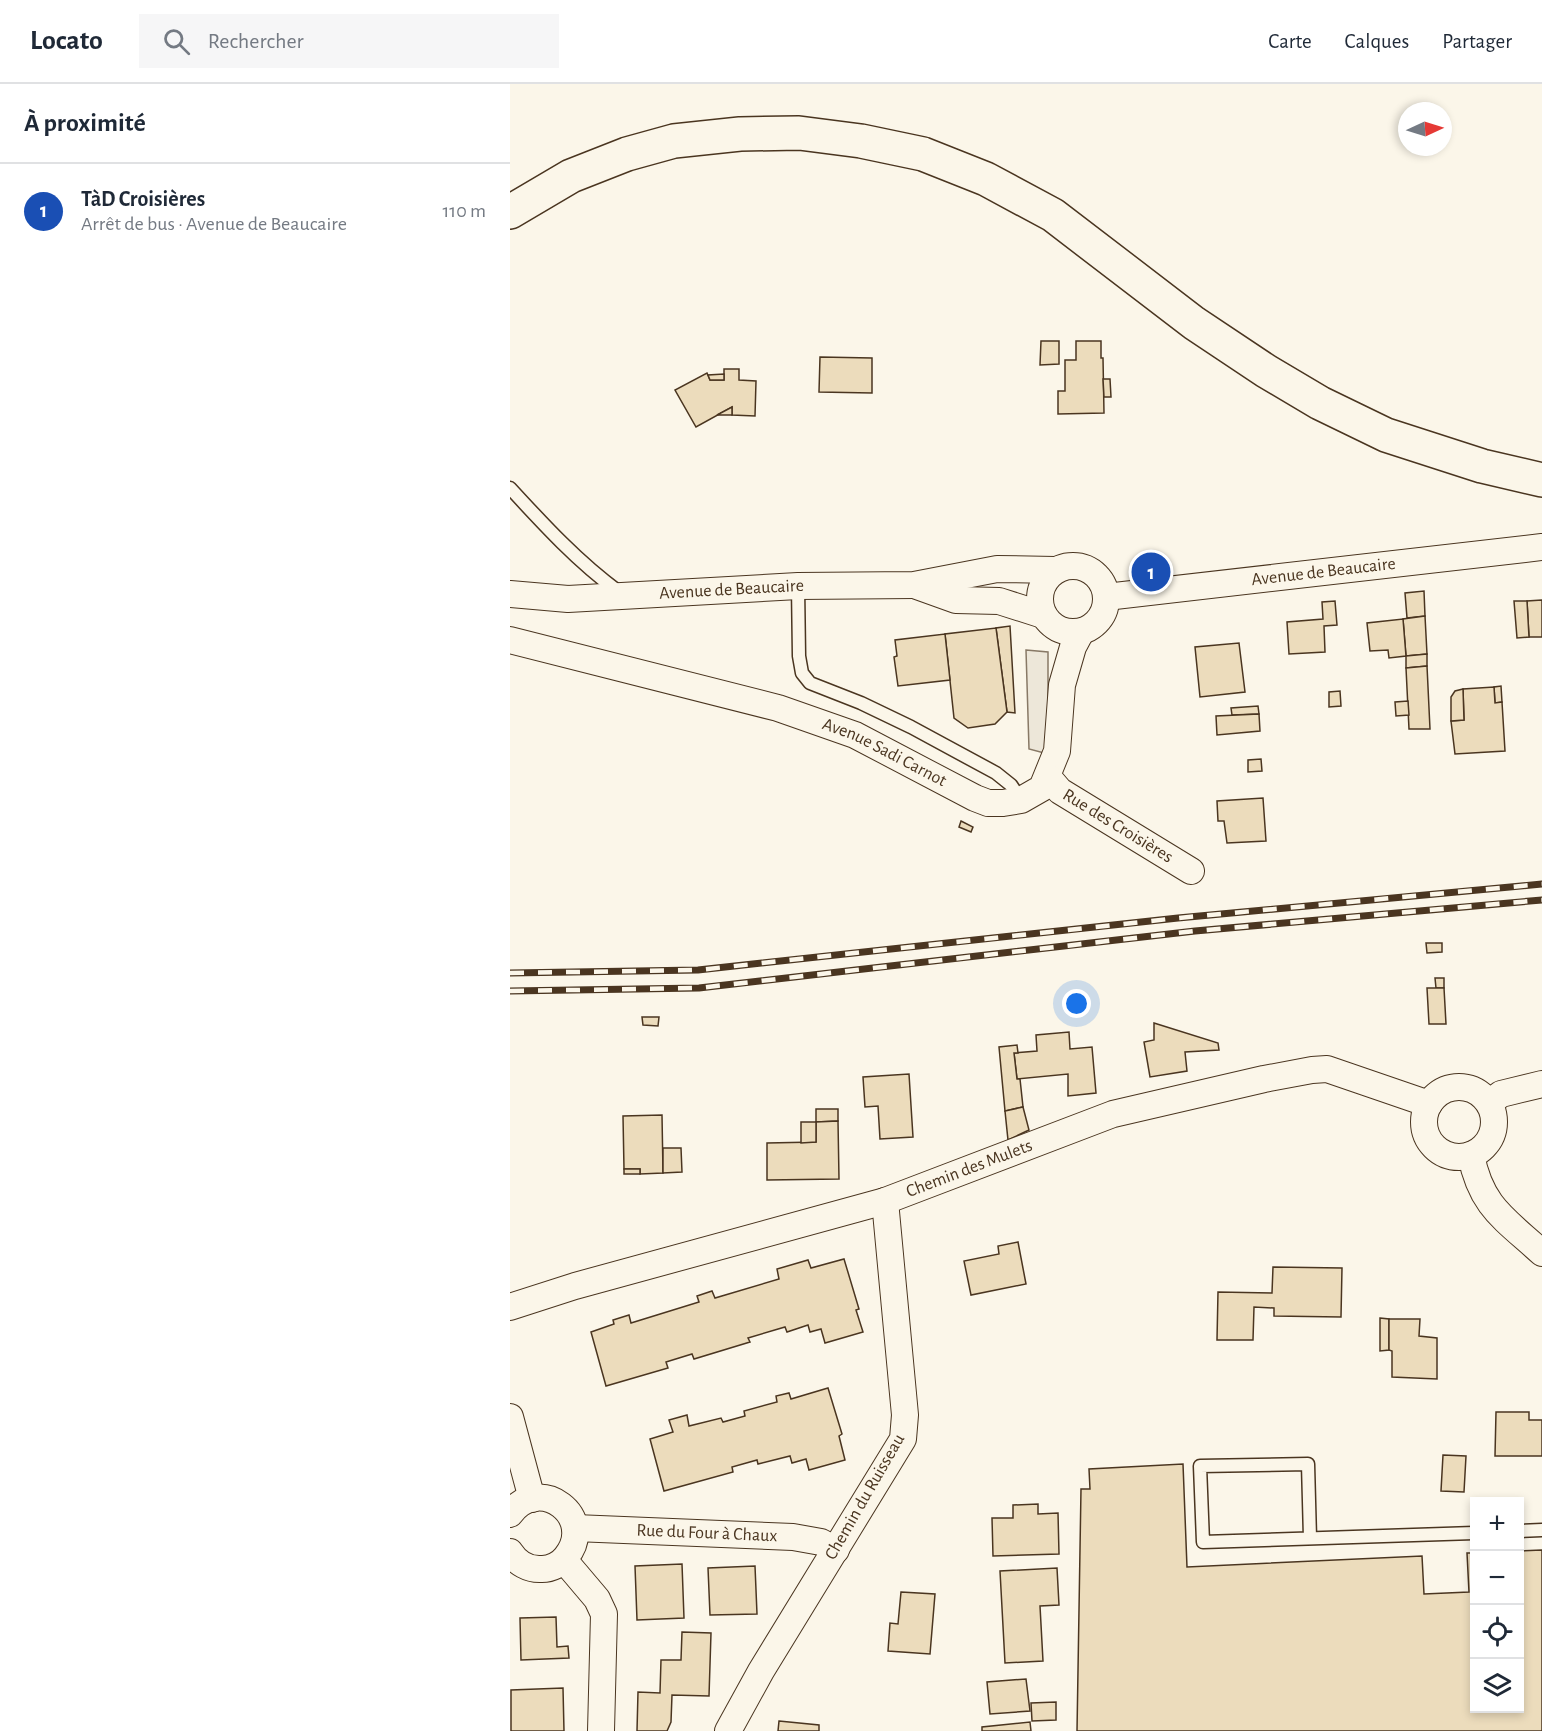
<!DOCTYPE html>
<html lang="fr">
<meta charset="utf-8">
<style>
:root{--surface:#fff;--page:#f6f6f7;--text:#1f2937;--muted:#747a83;--line:#e0e1e3;--accent:#c62828}
body{margin:0;font-family:"Alegreya Sans",sans-serif;background:var(--page);color:var(--text)}
.controls{position:absolute;right:18px;bottom:18px;display:grid;overflow:hidden;border-radius:0px;box-shadow:0 3px 9px #0003}
.controls button{width:54px;height:54px;display:grid;place-items:center;padding:0;border:0;border-bottom:2px solid var(--line);background:var(--surface);color:var(--text);font:30px sans-serif}
.compass{position:absolute;left:888px;top:18px;width:54px;height:54px;border-radius:50%;background:var(--surface);box-shadow:0 3px 9px #0003;rotate:86deg}
.you{position:absolute;left:567px;top:920px;width:21px;height:21px;margin:-15px;border:4px solid #fff;border-radius:50%;background:#1a73e8;box-shadow:0 0 0 9px #1a73e833}
.badge{display:grid;place-items:center;width:39px;height:39px;border-radius:50%;background:var(--accent);color:#fff;font-size:20px;font-weight:700}
.pin{position:absolute;translate:-50% -50%;border:3px solid #fff;box-shadow:0 2px 6px #0006}
.list{margin:0;padding:0;list-style:none}
h2{display:flex;justify-content:space-between;align-items:center;height:78px;margin:0;padding:0 24px;font-size:26px}
h2 small{font-size:20px;font-weight:400;color:var(--muted)}
.list li{display:grid;grid-template-columns:39px 1fr auto;gap:18px;align-items:center;box-sizing:border-box;height:96px;padding:0 24px;border-top:2px solid var(--line)}
.list b{display:block;font-size:22px;white-space:nowrap}
.list p{margin:0;font-size:20px;white-space:nowrap;color:var(--muted)}
.list em{font-size:20px;font-style:normal;color:var(--muted)}
.icon{flex:none;width:33px;height:33px;fill:none;stroke:currentColor;stroke-width:2;stroke-linecap:round;stroke-linejoin:round}
.map{position:relative;flex:none;width:1032px;height:1647px;overflow:hidden}
header{display:flex;align-items:center;gap:36px;box-sizing:border-box;height:84px;padding:0 30px;background:var(--surface);border-bottom:2px solid var(--line)}
header strong{font-size:28px}
nav{display:flex;gap:33px;margin-inline-start:auto;font-size:21px}
.search{width:420px;height:54px;background:var(--page);display:flex;align-items:center;gap:15px;box-sizing:border-box;padding:0 21px;border-radius:0px;color:var(--muted);font-size:22px}
main{display:flex}
aside{flex:1;background:var(--surface)}
.map>svg:first-child{display:block}
.parking{fill:#ede7d9;stroke:#887966;stroke-width:1.5}
.building{fill:#ecdcbc;stroke:#4a3520;stroke-width:1.5}
.lines{fill:none;stroke-linecap:round;stroke-linejoin:round}
.lane-casing{stroke:#4a3520;stroke-width:15}
.street-casing{stroke:#4a3520;stroke-width:28}
.primary-casing{stroke:#4a3520;stroke-width:36}
.lane{stroke:#fbf6e9;stroke-width:12}
.street{stroke:#fbf6e9;stroke-width:26}
.primary{stroke:#fbf6e9;stroke-width:33}
.rail-casing{stroke:#4a3520;stroke-width:7}
.rail{stroke:#fbf6e9;stroke-width:4.5;stroke-dasharray:14;stroke-linecap:butt}
.labels{text-anchor:middle;dominant-baseline:central;stroke-width:4.5;stroke-linejoin:round;paint-order:stroke}
.street-label{font-size:18px;fill:#4a3520;stroke:#fbf6e9}
</style>
<header>
<strong>Locato</strong>
<div class="search"><svg class="icon" aria-label="search" viewBox="0 0 24 24"><circle cx="10" cy="10" r="6"/><path d="M15 15l6 6"/></svg>Rechercher</div>
<nav><a>Carte</a><a>Calques</a><a>Partager</a></nav>
</header>
<main>
<aside>
<h2>À proximité<small></small></h2>
<ul class="list">
<li><span class="badge" style="background:#1a4fb4">1</span><div><b>TàD Croisières</b><p>Arrêt de bus · Avenue de Beaucaire</p></div><em>110 m</em></li>
</ul>
</aside>
<div class="map">
<svg width="1032" height="1647" viewBox="0 0 1032 1647">
<rect width="100%" height="100%" fill="#fbf6e9"/>
<polygon class="parking" points="516,566 538,568 538,670 519,665"/>
<g class="building">
<polygon points="531,257 549,257 549,280 530,281"/>
<polygon points="566,257 591,257 591,274 593,274 594,329 548,330 548,307 555,307 555,276 566,276"/>
<polygon points="310,273 362,274 362,309 309,308"/>
<polygon points="214,285 229,285 229,296 246,297 245,332 222,331 222,323 186,343 165,306 197,289 200,296 214,296"/>
<polygon points="214,290 214,296 200,296 198,291"/>
<polygon points="593,295 600,295 601,313 594,313"/>
<polygon points="222,323 222,331 207,331"/>
<polygon points="914,507 915,532 897,534 895,509"/>
<polygon points="1032,516 1032,553 1019,553 1017,517"/>
<polygon points="825,517 827,541 814,542 815,568 779,570 777,538 813,535 812,518"/>
<polygon points="1004,517 1017,517 1019,553 1007,554"/>
<polygon points="915,532 917,570 896,572 893,535"/>
<polygon points="893,535 896,572 879,574 878,566 860,567 857,539"/>
<polygon points="500,542 505,629 497,628 486,544"/>
<polygon points="486,544 497,628 485,640 458,644 444,634 435,550"/>
<polygon points="435,550 440,596 388,602 384,573 387,572 385,556"/>
<polygon points="729,559 735,608 690,613 685,563"/>
<polygon points="917,570 917,582 896,584 896,572"/>
<polygon points="917,582 920,645 899,645 896,584"/>
<polygon points="991,602 992,618 985,619 984,603"/>
<polygon points="984,603 985,619 992,618 995,667 945,670 941,637 954,636 953,605"/>
<polygon points="953,605 954,636 941,637 941,613 945,607"/>
<polygon points="830,607 831,622 819,623 819,608"/>
<polygon points="898,617 899,631 886,632 885,618"/>
<polygon points="748,622 749,630 722,631 721,624"/>
<polygon points="749,630 750,647 707,651 706,632"/>
<polygon points="751,675 752,687 738,688 738,676"/>
<polygon points="753,714 756,757 717,759 714,737 708,737 707,717"/>
<polygon points="451,737 463,743 461,748 449,743"/>
<polygon points="916,859 932,859 932,868 917,869"/>
<polygon points="925,894 934,894 934,904 926,904"/>
<polygon points="917,904 934,904 936,940 919,940"/>
<polygon points="132,933 149,933 148,942 133,941"/>
<polygon points="644,939 708,959 709,966 675,968 677,987 640,993 634,958 644,956"/>
<polygon points="559,948 560,965 582,963 586,1009 558,1012 558,990 507,995 504,969 527,967 526,951"/>
<polygon points="507,961 508,969 504,969 507,995 510,995 513,1023 495,1027 489,963"/>
<polygon points="399,990 403,1053 370,1055 368,1022 355,1023 353,993"/>
<polygon points="513,1023 519,1046 498,1056 495,1027"/>
<polygon points="306,1025 328,1025 328,1037 306,1038"/>
<polygon points="152,1031 153,1089 130,1090 130,1085 114,1085 113,1032"/>
<polygon points="328,1037 329,1095 257,1096 257,1059 306,1058 306,1038"/>
<polygon points="291,1038 306,1038 306,1058 291,1059"/>
<polygon points="153,1064 171,1064 172,1088 153,1089"/>
<rect x="114" y="1085" width="16" height="5"/>
<polygon points="508,1158 516,1200 461,1211 454,1177 489,1170 488,1162"/>
<polygon points="334,1175 349,1225 346,1226 353,1248 315,1259 311,1245 300,1248 298,1241 277,1248 275,1243 238,1254 240,1258 184,1275 182,1270 156,1278 158,1284 96,1302 81,1248 104,1240 103,1236 119,1231 121,1239 189,1218 187,1212 202,1207 205,1214 269,1195 267,1185 298,1176 301,1184"/>
<polygon points="763,1183 832,1184 831,1233 764,1232 764,1224 744,1223 743,1256 707,1256 708,1208 762,1209"/>
<polygon points="870,1234 879,1235 879,1266 870,1267"/>
<polygon points="879,1235 910,1235 909,1252 927,1254 927,1295 882,1293 882,1267 879,1266"/>
<polygon points="318,1304 332,1350 329,1352 335,1376 299,1386 296,1375 282,1379 280,1372 248,1380 247,1376 222,1383 223,1388 154,1407 140,1355 163,1348 159,1336 177,1331 179,1342 211,1334 213,1338 235,1332 234,1327 267,1318 266,1312 279,1309 281,1315"/>
<polygon points="986,1328 1019,1328 1019,1336 1032,1336 1032,1372 985,1372"/>
<polygon points="933,1371 956,1372 954,1408 931,1407"/>
<polygon points="673,1380 677,1483 912,1472 914,1510 959,1508 957,1469 964,1469 964,1624 1010,1624 1010,1467 1032,1466 1032,1647 567,1647 571,1405 580,1405 579,1385"/>
<polygon points="528,1420 528,1430 548,1429 549,1470 483,1472 482,1434 503,1434 503,1421"/>
<polygon points="172,1480 174,1534 127,1536 125,1482"/>
<polygon points="245,1482 247,1530 200,1531 198,1484"/>
<polygon points="547,1484 549,1521 530,1522 533,1577 495,1579 490,1487"/>
<polygon points="391,1508 425,1510 420,1570 378,1567 380,1539 388,1540"/>
<polygon points="46,1533 47,1563 58,1562 59,1574 11,1576 10,1534"/>
<polygon points="172,1548 201,1549 199,1612 162,1611 161,1638 157,1647 127,1647 128,1608 150,1609 151,1576 171,1576"/>
<polygon points="516,1595 520,1627 480,1630 477,1598"/>
<polygon points="53,1604 54,1647 1,1647 1,1606"/>
<polygon points="546,1618 546,1636 522,1637 521,1619"/>
<polygon points="269,1637 309,1641 309,1647 268,1647"/>
<polygon points="520,1638 521,1647 472,1647 472,1643"/>
</g>
<g class="lines">
<defs>
<g id="lane">
<path d="M0,404c34,37 68,74 109,104"/>
<polyline points="288,502 289,572 292,589 300,599 351,619 401,643 486,689 501,701 511,716"/>
<polyline points="1010,1447 1032,1446"/>
<polyline points="800,1454 798,1380 690,1382 693,1458 964,1449"/>
</g>
<g id="street">
<circle cx="563" cy="515" r="33"/>
<polyline points="407,502 446,516 489,517 533,531"/>
<path id="s1" d="M0,510l58,5 230,-13 116,-1 83,-16 58,1"/>
<path id="s2" d="M596,513l436,-50"/>
<path id="s3" d="M0,556l268,68 77,27 120,63 13,5h15l18,-3 21,-12 15,-37 5,-66 11,-38 8,-15"/>
<path id="s4" d="M538,693l12,14 131,80"/>
<circle cx="949" cy="1038" r="35"/>
<polyline points="979,1019 991,1010 1032,1000"/>
<path d="M961,1071c10,52 34,64 71,98"/>
<path id="s5" d="M0,1223l65,-21 310,-85 228,-87 151,-35 48,-9 15,-1 102,35"/>
<polyline points="0,1333 22,1415"/>
<path d="M0,1430c29,-41 88,3 56,43 -5,7 -15,12 -24,12 -13,1 -25,-6 -32,-17"/>
<path id="s6" d="M65,1444l218,9 28,5 15,8"/>
<polyline points="54,1476 87,1515 94,1530 91,1647"/>
<polyline points="218,1647 251,1587 393,1355 395,1331 375,1117"/>
</g>
<polyline id="primary" points="0,128 61,92 117,70 164,57 230,50 289,49 351,57 413,70 476,95 543,131 684,239 756,287 810,319 876,351 972,382 1032,396"/>
</defs>
<use href="#lane" class="lane-casing"/>
<use href="#street" class="street-casing"/>
<use href="#primary" class="primary-casing"/>
<use href="#lane" class="lane"/>
<use href="#street" class="street"/>
<use href="#primary" class="primary"/>
<defs>
<g id="rail">
<polyline points="0,889 188,886 668,834 1032,800"/>
<polyline points="0,907 189,904 685,847 1032,816"/>
</g>
</defs>
<use href="#rail" class="rail-casing"/>
<use href="#rail" class="rail"/>
</g>
<g class="labels">
<g class="street-label">
<text stroke="none"><textPath href="#s2" startOffset="219">Avenue de Beaucaire</textPath></text>
<text stroke="none"><textPath href="#s1" startOffset="222">Avenue de Beaucaire</textPath></text>
<text stroke="none"><textPath href="#s3" startOffset="392">Avenue Sadi Carnot</textPath></text>
<text stroke="none"><textPath href="#s4" startOffset="86">Rue des Croisières</textPath></text>
<text stroke="none"><textPath href="#s5" startOffset="480">Chemin des Mulets</textPath></text>
<text transform="translate(355 1413) rotate(-60)">Chemin du Ruisseau</text>
<text stroke="none"><textPath href="#s6" startOffset="132">Rue du Four à Chaux</textPath></text>
</g>
</g>
</svg>
<div class="controls">
<button>+</button>
<button>−</button>
<button><svg class="icon" aria-label="locate" viewBox="0 0 24 24"><circle cx="12" cy="12" r="6"/><path d="M12 2v4M12 18v4M2 12h4M18 12h4"/></svg></button>
<button><svg class="icon" aria-label="layers" viewBox="0 0 24 24"><path d="M12 4l9 5-9 5-9-5zM3 14l9 5 9-5"/></svg></button>
</div>
<svg class="compass" viewBox="-18 -18 36 36"><path d="M0-13l5 13h-10z" fill="#e53935"/><path d="M0 13l5-13h-10z" fill="#747a83"/></svg>
<div class="you"></div>
<div class="pin badge" style="left:641px;top:488px;background:#1a4fb4">1</div>
</div>
</main>
